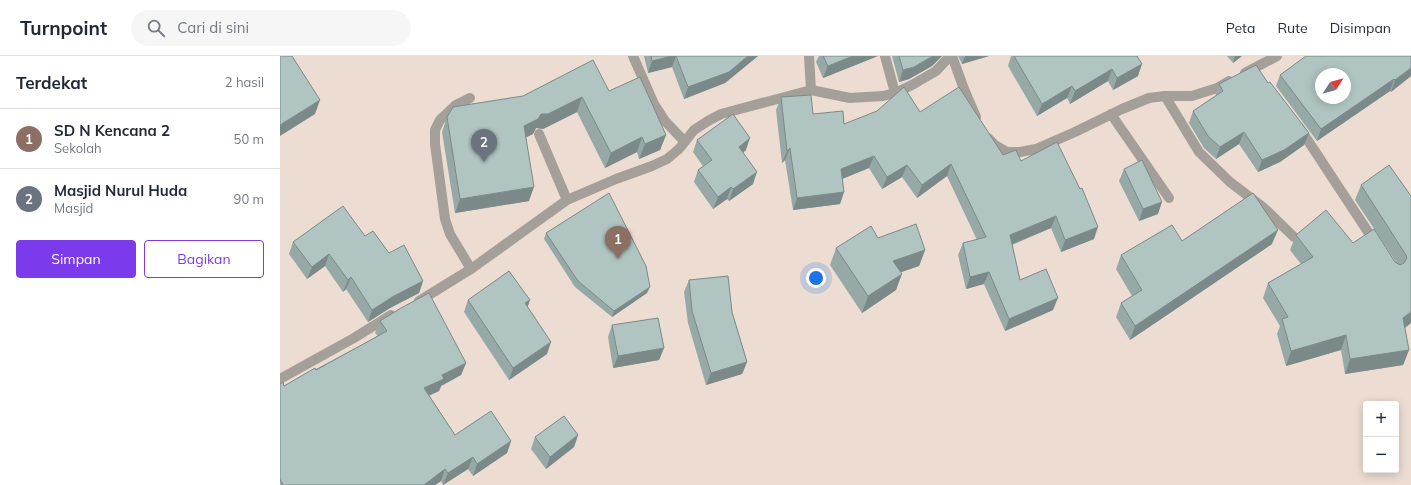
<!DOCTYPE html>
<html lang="id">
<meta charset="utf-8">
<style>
:root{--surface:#fff;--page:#f6f6f7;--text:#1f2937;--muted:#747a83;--line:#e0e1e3;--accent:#7c3aed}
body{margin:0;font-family:Mulish,sans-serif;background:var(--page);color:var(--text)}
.controls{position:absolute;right:12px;bottom:12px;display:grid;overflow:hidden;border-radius:4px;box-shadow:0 2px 10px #0003}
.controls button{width:36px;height:36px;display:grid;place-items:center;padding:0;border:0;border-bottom:1px solid var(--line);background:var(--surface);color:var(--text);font:20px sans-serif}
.compass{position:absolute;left:1035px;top:12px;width:36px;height:36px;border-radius:50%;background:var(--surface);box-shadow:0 2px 10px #0003;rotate:54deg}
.you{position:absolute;left:536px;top:222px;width:14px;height:14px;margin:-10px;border:3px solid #fff;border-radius:50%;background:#1a73e8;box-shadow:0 0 0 6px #1a73e833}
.badge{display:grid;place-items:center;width:26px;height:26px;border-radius:50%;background:var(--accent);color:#fff;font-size:13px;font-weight:700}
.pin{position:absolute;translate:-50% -33px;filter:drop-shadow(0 1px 2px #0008)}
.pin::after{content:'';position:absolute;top:21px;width:14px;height:12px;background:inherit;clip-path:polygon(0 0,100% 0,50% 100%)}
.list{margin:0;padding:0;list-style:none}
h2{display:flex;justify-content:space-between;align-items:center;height:52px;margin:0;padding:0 16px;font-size:17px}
h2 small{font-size:13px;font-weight:400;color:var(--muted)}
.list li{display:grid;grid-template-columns:26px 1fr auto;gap:12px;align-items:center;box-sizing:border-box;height:60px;padding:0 16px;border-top:1px solid var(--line)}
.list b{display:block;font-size:15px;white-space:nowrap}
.list p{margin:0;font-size:13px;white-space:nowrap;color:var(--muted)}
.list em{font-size:13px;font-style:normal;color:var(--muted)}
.actions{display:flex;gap:8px;padding:12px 16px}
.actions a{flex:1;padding:9px 0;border:1px solid var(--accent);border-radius:4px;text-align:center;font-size:14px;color:var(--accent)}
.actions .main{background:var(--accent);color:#fff}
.icon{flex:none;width:22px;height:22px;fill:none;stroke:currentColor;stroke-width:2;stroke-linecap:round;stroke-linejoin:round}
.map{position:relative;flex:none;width:1131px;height:429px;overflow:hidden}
header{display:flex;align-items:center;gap:24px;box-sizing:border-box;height:56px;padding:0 20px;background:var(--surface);border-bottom:1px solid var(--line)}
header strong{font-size:19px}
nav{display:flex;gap:22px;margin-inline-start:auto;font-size:14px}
.search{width:280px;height:36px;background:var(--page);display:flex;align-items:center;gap:10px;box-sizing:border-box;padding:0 14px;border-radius:22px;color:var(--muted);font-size:15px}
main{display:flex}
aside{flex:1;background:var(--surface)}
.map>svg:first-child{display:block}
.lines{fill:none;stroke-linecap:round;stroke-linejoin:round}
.minor{stroke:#a59f9a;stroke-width:10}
.wall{fill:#97a9a7}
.shaded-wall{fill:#7b8a88}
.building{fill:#b0c5c2;stroke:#7b8a88;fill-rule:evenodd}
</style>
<header>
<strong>Turnpoint</strong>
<div class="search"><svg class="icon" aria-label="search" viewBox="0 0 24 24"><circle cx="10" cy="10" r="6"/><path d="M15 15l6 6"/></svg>Cari di sini</div>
<nav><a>Peta</a><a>Rute</a><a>Disimpan</a></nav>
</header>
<main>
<aside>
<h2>Terdekat<small>2 hasil</small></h2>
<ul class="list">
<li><span class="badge" style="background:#8d6e63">1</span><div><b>SD N Kencana 2</b><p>Sekolah</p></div><em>50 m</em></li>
<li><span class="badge" style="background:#6b7280">2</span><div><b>Masjid Nurul Huda</b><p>Masjid</p></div><em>90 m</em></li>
</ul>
<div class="actions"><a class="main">Simpan</a><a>Bagikan</a></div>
</aside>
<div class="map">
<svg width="1131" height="429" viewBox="0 0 1131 429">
<rect width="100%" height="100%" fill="#ecdcd1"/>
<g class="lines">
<g class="minor">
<polyline points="353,0 374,48 385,65 404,85"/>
<polyline points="529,0 531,34"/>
<polyline points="605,0 615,37"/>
<polyline points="672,0 684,33 696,61"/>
<polyline points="965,17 997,0"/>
<polyline points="885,40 919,96 950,126 984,152 1014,181"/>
<polyline points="190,42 176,49 160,64 155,74 155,88 165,163 170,178 191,213"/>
<polyline points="831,58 889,142"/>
<polyline points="1019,71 1096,188"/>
<polyline points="259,78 287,144"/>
<polyline points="708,82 715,89 727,96 740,96 756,93 795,76 842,53 869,42 885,40 912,40 937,32 949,25"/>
<polyline points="139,245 191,213 287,144 336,123 372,110 387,103 399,93 414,74 428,65 441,58 531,34 570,42 603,40 615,37 632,29 656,15 670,0"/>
<polyline points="0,323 74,282 111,259"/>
</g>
</g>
<g class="wall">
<polygon points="364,0 478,0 445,27 404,43 392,11 368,17"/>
<polygon points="539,0 598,0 543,22 536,6"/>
<polygon points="612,0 662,0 652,10 629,23 619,26"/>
<polygon points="678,0 709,0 682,8"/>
<polygon points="731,0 857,0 858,20 833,34 828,25 790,48 787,42 757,60 728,10"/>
<polygon points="947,0 962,0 953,7"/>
<polygon points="1131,1 1131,20 1111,36 1110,35 1037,85 996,30 1000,19"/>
<polygon points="939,28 1024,89 1000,106 978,116 959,88 936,103 924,92 909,67 913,55 935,41"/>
<polygon points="329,35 386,79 380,94 359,103 357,96 325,112 297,56 263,73 256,72 253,78 246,81 249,145 175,157 162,76 167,61"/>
<polygon points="501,41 533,58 564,68 640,56 723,99 741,105 814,183 781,196 771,172 732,189 740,224 773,254 725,275 704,228 686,233 678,199 683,187 697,184 667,120 637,142 622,121 602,133 589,112 562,123 564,136 560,148 513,154 505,104 502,107 496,54"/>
<polygon points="417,84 466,94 463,97 473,128 449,145 447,143 433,153 414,126 418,114 423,110 413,96"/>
<polygon points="844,113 878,158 859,165 839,125"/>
<polygon points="1081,129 1131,140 1131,267 1125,272 1129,294 1123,309 1065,318 1061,294 1006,310 997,278 1000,270 983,242 988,227 1021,208 1010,194 1016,179 1116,206 1075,144"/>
<polygon points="266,177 367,237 332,261 295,231 264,183"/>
<polygon points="85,180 109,197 143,225 139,237 110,252 88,266 66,233 63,236 45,210 27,223 9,198 13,186"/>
<polygon points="598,182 645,194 639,210 621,216 616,234 582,257 550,209 556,192"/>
<polygon points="902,185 992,188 850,284 836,261 841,247 852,240 836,213 841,199"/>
<polygon points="409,224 452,256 467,306 462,318 426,329 408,267 404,236"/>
<polygon points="188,244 247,251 267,298 229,324 184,256"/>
<polygon points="100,265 186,307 181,319 161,330 159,335 149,339 175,379 231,385 227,397 193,420 188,413 163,429 161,425 155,429 0,429 0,328 4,330 98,280 95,277"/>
<polygon points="332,269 384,292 379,304 333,312 328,281"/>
<polygon points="298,379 294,391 266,413 251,393 255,381"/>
</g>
<g class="shaded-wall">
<polygon points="392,0 396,0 392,11 368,17 372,5"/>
<polygon points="468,0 478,0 445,27 404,43 408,31"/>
<polygon points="573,0 598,0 543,22 548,10"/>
<polygon points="653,0 662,0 652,10 629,23 619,26 623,14"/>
<polygon points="685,0 709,0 682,8"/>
<polygon points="955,0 962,0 953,7"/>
<polygon points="862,8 858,20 833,34 837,22"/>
<polygon points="1131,12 1131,20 1111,36 1115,24"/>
<polygon points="832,13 828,25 790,48 795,35"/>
<polygon points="1114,23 1110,35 1037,85 1041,73"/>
<polygon points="792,30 787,42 757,60 762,48"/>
<polygon points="302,41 297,56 263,73 256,72 253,78 239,85 244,70 261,58"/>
<polygon points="40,44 35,58 0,80 0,69"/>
<polygon points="964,76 959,88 936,103 940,91"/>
<polygon points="1029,77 1024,89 1000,106 978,116 982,104"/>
<polygon points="386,79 380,94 359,103 365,88"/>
<polygon points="362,81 357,96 325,112 331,97"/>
<polygon points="470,82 466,94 454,103 459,91"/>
<polygon points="510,92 505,104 502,107 507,95"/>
<polygon points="594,100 589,112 557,125 561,113"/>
<polygon points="671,108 667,120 637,142 642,129"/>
<polygon points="627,109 622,121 602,133 607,121"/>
<polygon points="477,116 473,128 449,145 453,133"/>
<polygon points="254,131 249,145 175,157 180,143"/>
<polygon points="451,131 447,143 433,153 438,141"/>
<polygon points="564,136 560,148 513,154 517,142"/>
<polygon points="882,146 878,158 859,165 863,153"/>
<polygon points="776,160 771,172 725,191 730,179"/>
<polygon points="818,171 814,183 781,196 785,184"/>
<polygon points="998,174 992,188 850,284 855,270"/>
<polygon points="645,194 639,210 607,221 613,205"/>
<polygon points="49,198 45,210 27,223 32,211"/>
<polygon points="709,216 704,228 686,233 690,221"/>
<polygon points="622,218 616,234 582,257 588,240"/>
<polygon points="71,221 66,233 63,236 68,224"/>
<polygon points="143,225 139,237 110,252 88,266 92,254 114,240"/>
<polygon points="370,231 367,237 332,261 334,255"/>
<polygon points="778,242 773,254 725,275 729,263"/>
<polygon points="250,244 246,256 245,247"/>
<polygon points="1131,256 1131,267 1118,277 1123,262"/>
<polygon points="1066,279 1061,294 1006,310 1011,295"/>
<polygon points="271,286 267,298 229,324 233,312"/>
<polygon points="384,292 379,304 333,312 338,300"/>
<polygon points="1129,294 1123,309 1065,318 1070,303"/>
<polygon points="467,306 462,318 426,329 431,317"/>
<polygon points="186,307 181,319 161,330 159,335 140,344 144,332 162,319"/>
<polygon points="298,379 294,391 266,413 270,401"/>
<polygon points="231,385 227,397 193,420 197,408"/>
<polygon points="193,401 188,413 163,429 168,417"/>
<polygon points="165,413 161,425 155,429 144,429"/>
</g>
<g class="building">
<polygon points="0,0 12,0 40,44 0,69"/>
<polygon points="371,0 392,0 372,5"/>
<polygon points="396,0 468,0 449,16 408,31"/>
<polygon points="543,0 573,0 548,10"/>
<polygon points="619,0 653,0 634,11 623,14"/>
<polygon points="734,0 857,0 862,8 837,22 832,13 795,35 792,30 762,48"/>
<path d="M1026,0h105v12l-16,12 -1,-1 -73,50 -41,-54zM1041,18h24v24h-24z"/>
<polygon points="313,4 329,35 360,21 386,79 365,88 362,81 331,97 302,41 268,58 261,58 258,63 244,70 254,131 180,143 167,61 173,51 243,40"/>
<polygon points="976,9 988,27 990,26 1029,77 1004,94 982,104 964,76 940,91 928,80 913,55 943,35 939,28"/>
<polygon points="624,31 640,56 679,31 723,99 736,94 741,105 777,86 800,133 802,132 818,171 785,184 776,160 730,179 740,224 766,213 778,242 729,263 709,216 690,221 683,187 706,181 671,108 642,129 627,109 607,121 594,100 561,113 564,136 517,142 510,92 507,95 501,41 531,39 533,58 563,55 564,68 597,55"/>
<polygon points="453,58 470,82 459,91 477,116 453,133 451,131 438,141 418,114 432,104 417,84"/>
<polygon points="862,104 882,146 863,153 844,113"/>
<polygon points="1109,109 1131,140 1131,256 1123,262 1129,294 1070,303 1066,279 1011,295 1002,263 1008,261 988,227 1033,201 1016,179 1046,154 1073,187 1094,173 1115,206 1120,209 1124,207 1127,202 1126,199 1081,129"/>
<polygon points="329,137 366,210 370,231 334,255 298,225 266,177"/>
<polygon points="973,137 998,174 855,270 841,247 862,234 841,199 892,169 902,185"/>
<polygon points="63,150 85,180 93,175 109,197 124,189 143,225 114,240 92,254 71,221 68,224 49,198 32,211 13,186"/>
<polygon points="636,168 645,194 613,205 622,218 588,240 556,192 591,170 598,182"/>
<polygon points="229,215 250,244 245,247 271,286 233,312 188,244"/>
<polygon points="448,220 452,256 467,306 431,317 412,255 409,224"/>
<polygon points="149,237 186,307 162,319 164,323 144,332 175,379 211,355 231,385 197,408 193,401 168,417 165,413 144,429 3,429 0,423 0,328 3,326 4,330 35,312 36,314 107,275 100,265 121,252"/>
<polygon points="378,262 384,292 338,300 332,269"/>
<polygon points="284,360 298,379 270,401 255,381"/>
</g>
</svg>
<div class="controls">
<button>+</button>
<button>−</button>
</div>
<svg class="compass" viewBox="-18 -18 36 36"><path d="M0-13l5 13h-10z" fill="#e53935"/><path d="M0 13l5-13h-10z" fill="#747a83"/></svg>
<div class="you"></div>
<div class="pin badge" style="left:338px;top:203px;background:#8d6e63">1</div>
<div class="pin badge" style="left:204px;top:106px;background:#6b7280">2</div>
</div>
</main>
